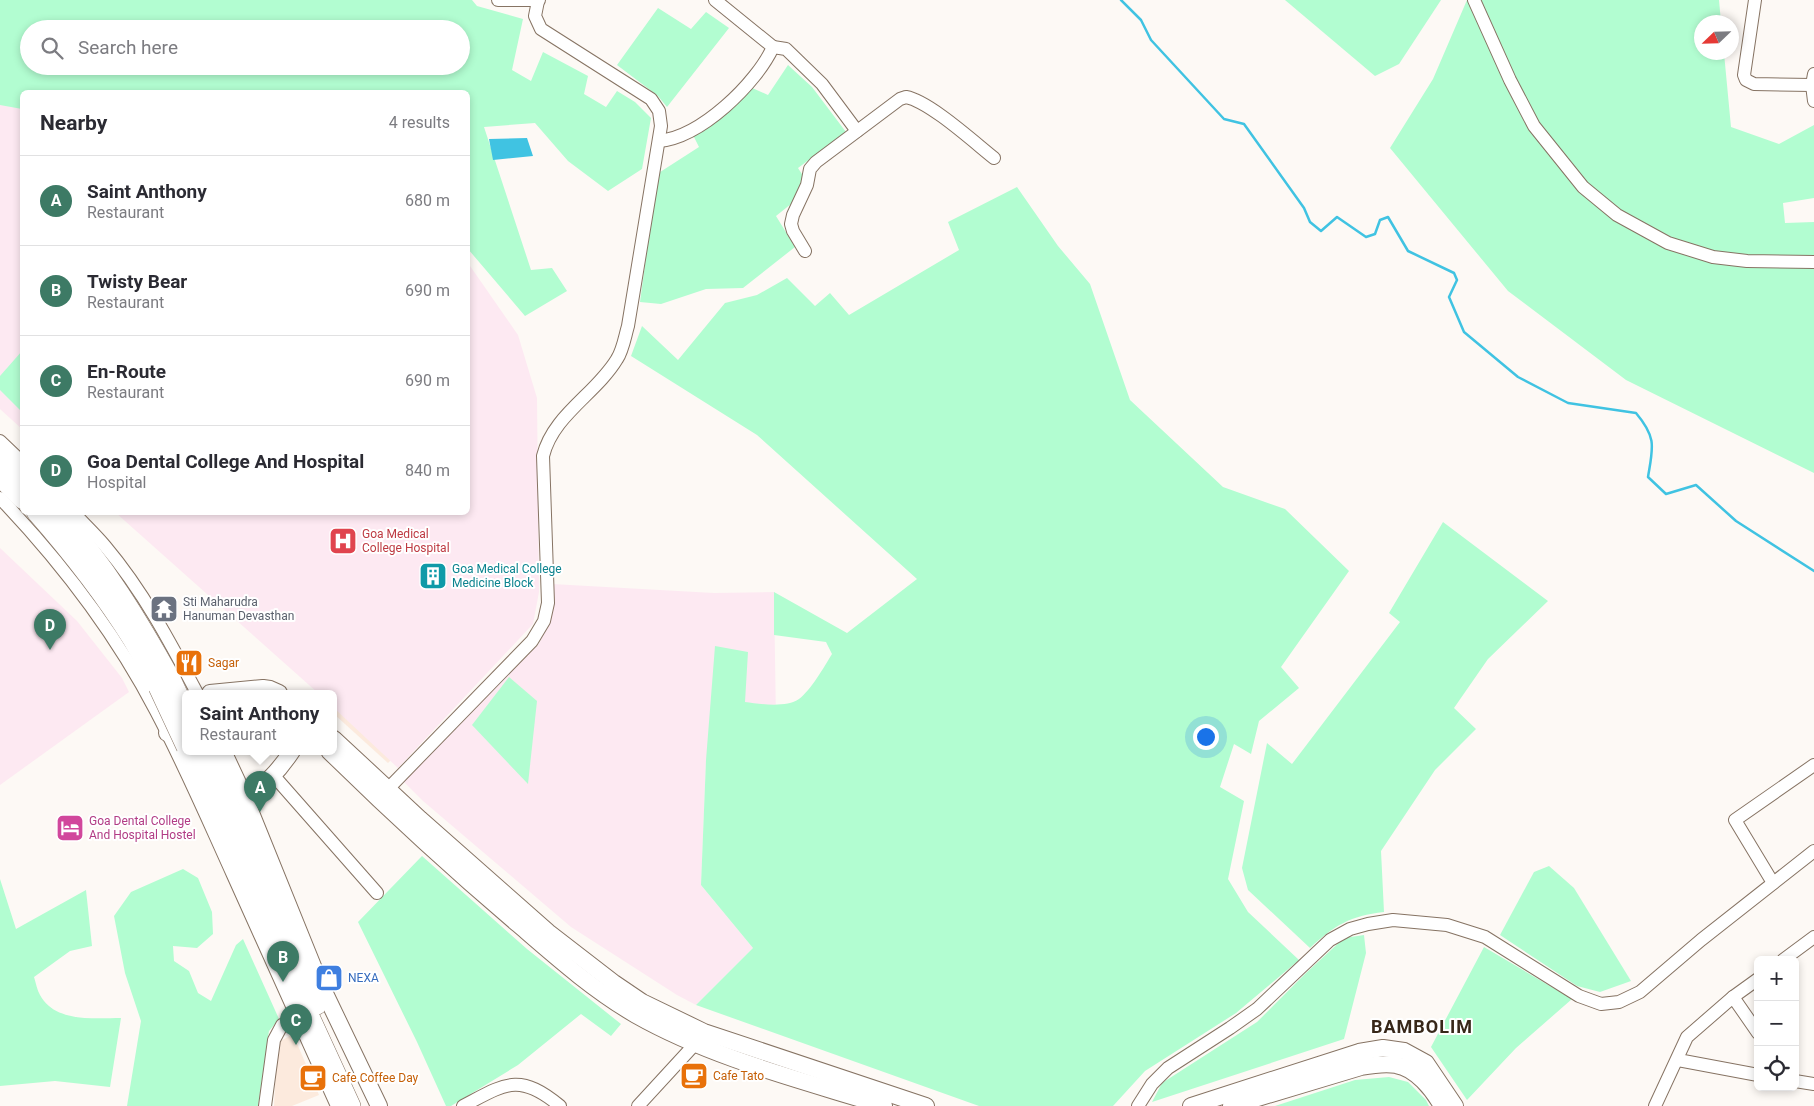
<!DOCTYPE html>
<meta charset="utf-8">
<style>
:root{--surface:#fff;--page:#f7f7f7;--text:#2b2b33;--muted:#7c7c81;--line:#e1e1e2;--accent:#3d7a65}
body{margin:0;font-family:Roboto,sans-serif;background:var(--page);color:var(--text)}
.controls{position:absolute;right:15px;bottom:15px;display:grid;overflow:hidden;border-radius:8px;box-shadow:0 2px 8px #0003}
.controls button{width:45px;height:45px;display:grid;place-items:center;padding:0;border:0;border-bottom:1px solid var(--line);background:var(--surface);color:var(--text);font:25px sans-serif}
.compass{position:absolute;left:1694px;top:15px;width:45px;height:45px;border-radius:50%;background:var(--surface);box-shadow:0 2px 8px #0003;rotate:247deg}
.you{position:absolute;left:1205px;top:736px;width:18px;height:18px;margin:-12px;border:4px solid #fff;border-radius:50%;background:#1a73e8;box-shadow:0 0 0 8px #1a73e833}
.badge{display:grid;place-items:center;width:32px;height:32px;border-radius:50%;background:var(--accent);color:#fff;font-size:16px;font-weight:700}
.pin{position:absolute;translate:-50% -41px;filter:drop-shadow(0 1px 2px #0008)}
.pin::after{content:'';position:absolute;top:26px;width:18px;height:15px;background:inherit;clip-path:polygon(0 0,100% 0,50% 100%)}
.popup{position:absolute;left:182px;top:690px;width:155px;height:65px;box-sizing:border-box;display:grid;place-content:center;border-radius:8px;background:var(--surface);filter:drop-shadow(0 1px 4px #0005);font-size:16px;white-space:nowrap;color:var(--muted)}
.popup b{font-size:19px;color:var(--text)}
.popup::after{content:'';position:absolute;left:50%;top:100%;margin-left:-10px;border:10px solid transparent;border-top-color:var(--surface)}
.list{margin:0;padding:0;list-style:none}
h2{display:flex;justify-content:space-between;align-items:center;height:65px;margin:0;padding:0 20px;font-size:21px}
h2 small{font-size:16px;font-weight:400;color:var(--muted)}
.list li{display:grid;grid-template-columns:32px 1fr auto;gap:15px;align-items:center;box-sizing:border-box;height:90px;padding:0 20px;border-top:1px solid var(--line)}
.list b{display:block;font-size:19px;white-space:nowrap}
.list p{margin:0;font-size:16px;white-space:nowrap;color:var(--muted)}
.list em{font-size:16px;font-style:normal;color:var(--muted)}
.icon{flex:none;width:28px;height:28px;fill:none;stroke:currentColor;stroke-width:2;stroke-linecap:round;stroke-linejoin:round}
.map{position:relative;flex:none;width:1814px;height:1106px;overflow:hidden}
.search{position:absolute;background:var(--surface);box-shadow:0 2px 8px #0003;left:20px;top:20px;width:450px;height:55px;display:flex;align-items:center;gap:12px;box-sizing:border-box;padding:0 18px;border-radius:28px;color:var(--muted);font-size:19px}
.panel{position:absolute;background:var(--surface);box-shadow:0 2px 8px #0003;left:20px;top:90px;width:450px;height:425px;border-radius:8px}
.map>svg:first-child{display:block}
.built{fill:#fceadd}
.medical{fill:#fde9f2}
.green{fill:#b2fdd1;fill-rule:evenodd}
.water{fill:#40c3e2}
.lines{fill:none;stroke-linecap:round;stroke-linejoin:round}
.stream{stroke:#40c3e2;stroke-width:2.5}
.minor-casing{stroke:#867363;stroke-width:14}
.major-casing{stroke:#867363;stroke-width:18}
.highway-casing{stroke:#867363;stroke-width:20}
.minor{stroke:#fff;stroke-width:12}
.major{stroke:#fff;stroke-width:16}
.highway{stroke:#fff;stroke-width:19}
.highway-bridge-casing{stroke:#867363;stroke-width:20;stroke-linecap:butt}
.highway-bridge{stroke:#fff;stroke-width:19}
.labels{text-anchor:middle;dominant-baseline:central;stroke-width:4;stroke-linejoin:round;paint-order:stroke}
.health-label{font-size:12px;fill:#be3a42;stroke:#fff;text-anchor:start}
.culture-label{font-size:12px;fill:#0d838f;stroke:#fff;text-anchor:start}
.worship-label{font-size:12px;fill:#5b616d;stroke:#fff;text-anchor:start}
.food-label{font-size:12px;fill:#c56008;stroke:#fff;text-anchor:start}
.hotel-label{font-size:12px;fill:#b23c85;stroke:#fff;text-anchor:start}
.shop-label{font-size:12px;fill:#366cbe;stroke:#fff;text-anchor:start}
.district-label{font-size:18px;font-weight:bold;letter-spacing:1px;fill:#372719;stroke:#fff}
</style>
<div class="map">
<svg width="1814" height="1106" viewBox="0 0 1814 1106">
<rect width="100%" height="100%" fill="#fdf9f5"/>
<g class="built">
<polygon points="334,701 393,758 388,763 334,714"/>
<polygon points="293,1034 319,1095 292,1106 274,1106 277,1043"/>
</g>
<g class="medical">
<polygon points="0,91 22,95 22,429 0,409"/>
<polygon points="468,263 518,335 537,398 539,592 533,624 398,768 334,708 334,693 318,693 116,513 468,512"/>
<polygon points="0,548 77,621 122,678 129,692 0,785"/>
<polygon points="552,584 714,593 774,592 776,722 706,761 701,885 753,948 696,1005 677,995 571,927 423,801 404,782 539,644 550,619"/>
</g>
<g class="green">
<path d="M0,0h472l5,6 46,13 -11,51 19,11 12,-29 45,24 -4,18 22,13 11,-16 18,11 16,16 -9,51 -34,22 -40,-30 -33,-38 -51,4 47,143 21,-2 15,23 -42,25 -57,-67v-157h-446v17l-22,-4zM29,29h432v37h-432z"/>
<polygon points="1285,0 1441,0 1399,64 1375,76"/>
<polygon points="1467,0 1719,0 1721,22 1702,22 1702,52 1724,53 1731,127 1779,144 1814,125 1814,198 1783,203 1785,223 1814,222 1814,473 1626,380 1508,291 1390,148 1433,79"/>
<polygon points="658,8 691,29 706,12 729,28 667,107 658,96 617,65"/>
<polygon points="788,65 812,87 846,132 798,168 811,188 776,216 795,247 743,288 706,289 661,304 640,302 657,174 699,147 693,135 750,87 768,95"/>
<path d="M1017,187l41,59 32,38 40,116 93,87 62,22 64,62 -68,96 18,21 -40,33 -8,33 -17,-10 -14,43 24,14 -16,78 20,33 51,48 -63,53 -91,58 -32,35h-134l-283,-101 57,-57 -52,-63 5,-125 9,-114 33,6 -3,50c15,2 41,6 54,-3 12,-9 25,-32 33,-45l-6,-12 -52,-7v-43l73,41 70,-54 -160,-144 -126,-79 11,-30 36,34 47,-57 32,-8 30,-17 28,28 15,-13 19,22 110,-65 -11,-28z"/>
<polygon points="22,351 22,412 0,390 0,376"/>
<path d="M1443,522l105,79 -60,58 -34,49 22,21 -41,41 -54,81 3,61c-34,4 -49,13 -74,36l-62,-58 -6,-22 25,-125 25,21 108,-142 -11,-9z"/>
<polygon points="509,677 537,701 528,784 472,725"/>
<polygon points="422,856 527,949 621,1024 611,1036 581,1014 518,1065 451,1106 446,1106 417,1042 358,922"/>
<polygon points="1549,866 1574,888 1631,981 1600,992 1577,986 1500,935 1534,872"/>
<polygon points="183,869 198,878 212,912 213,934 197,948 173,946 174,961 189,971 198,993 211,1001 236,945 243,939 279,1019 269,1031 258,1106 127,1106 141,1021 125,973 114,916 131,892"/>
<path d="M0,879l16,50 70,-39 6,56 -22,5 -36,26c2,6 3,13 6,18 15,28 55,23 81,23l-11,69 -55,-6 -55,5z"/>
<polygon points="1364,935 1366,953 1344,1039 1152,1102 1162,1083 1257,1022 1306,973 1344,938"/>
<polygon points="1484,947 1572,999 1516,1048 1467,1100 1431,1047"/>
<polygon points="1389,1077 1408,1082 1426,1100 1429,1106 1275,1106 1355,1080"/>
</g>
<polygon class="water" points="527,138 533,156 493,160 489,139"/>
<g class="lines">
<path class="stream" d="M1121,0l20,20 10,20 73,79 20,5 60,84 6,14 11,9 16,-14 29,20 9,-3 5,-14 8,-3 20,34 46,22 3,7 -8,17 15,35 54,45 50,26 68,10c21,25 17,34 12,64l18,17 30,-9 40,36 78,50"/>
<defs>
<g id="minor">
<polyline points="498,0 539,0"/>
<polyline points="1474,0 1510,80 1534,126 1583,187 1617,215 1668,243 1713,257 1747,261 1814,262"/>
<polyline points="1755,0 1744,75 1746,80 1754,84 1812,85"/>
<polyline points="773,47 786,49 822,84 857,131"/>
<polyline points="1814,74 1812,85 1814,101"/>
<path d="M659,141c42,-4 97,-57 114,-94l-58,-47"/>
<path d="M805,251l-12,-20 -2,-7 2,-9 14,-30 3,-16 6,-7 84,-63 6,-2c23,4 69,46 88,61"/>
<polyline points="0,441 22,462"/>
<path d="M0,498c61,64 115,134 156,213 28,53 52,109 77,164 34,77 69,154 104,231"/>
<path d="M73,512c11,12 22,22 32,34 38,45 65,96 92,147"/>
<polyline points="274,776 377,893"/>
<path d="M382,795l150,-154 12,-20 4,-18 -5,-147c10,-41 53,-62 74,-97 6,-9 8,-23 11,-33l33,-200 -2,-15 -8,-12 -110,-70 -6,-13 3,-15"/>
<polyline points="1773,883 1735,820 1814,765"/>
<polyline points="1783,960 1814,937"/>
<polyline points="1733,997 1758,1033"/>
<polyline points="1678,1060 1758,1075"/>
<polyline points="1795,1081 1814,1084"/>
<polyline points="265,1106 274,1040 282,1025 297,1017"/>
<path d="M463,1106c42,-22 56,-34 97,0"/>
<polyline points="638,1106 695,1044"/>
<polyline points="1138,1106 1152,1084 1168,1068 1230,1028 1257,1009 1330,940 1350,929 1368,924 1393,920 1447,925 1485,937 1579,996 1601,1004 1619,1002 1640,992 1701,940 1814,851"/>
<polyline points="1655,1106 1687,1037 1733,997 1758,979"/>
</g>
<g id="major">
<polyline points="210,693 263,688 270,689 279,693"/>
<polyline points="167,733 186,725"/>
<polyline points="334,739 420,819 548,932 614,983 642,1002 704,1032 926,1106"/>
<polyline points="223,751 245,798 319,981 379,1106"/>
<path d="M329,751c61,60 124,118 190,174 37,32 74,65 117,90 76,43 165,65 248,91"/>
<path d="M245,798c21,-14 33,-26 47,-47"/>
<polyline points="1191,1106 1359,1052 1383,1048 1404,1051 1426,1063 1455,1106"/>
<path d="M1231,1106l130,-39c11,-2 24,-4 35,-2 20,3 37,25 46,41"/>
</g>
<g id="highway">
<polyline points="0,455 22,477"/>
<polyline points="0,477 22,499"/>
<path d="M36,512c35,40 68,82 96,127 9,15 17,32 26,48"/>
<path d="M57,512c47,51 82,109 115,169"/>
<polyline points="188,751 351,1106"/>
<polyline points="206,751 317,1005"/>
</g>
</defs>
<use href="#minor" class="minor-casing"/>
<use href="#major" class="major-casing"/>
<use href="#highway" class="highway-casing"/>
<use href="#minor" class="minor"/>
<use href="#major" class="major"/>
<use href="#highway" class="highway"/>
<defs>
<g id="highway-bridge">
<polyline points="172,681 186,711"/>
<polyline points="158,687 186,747"/>
</g>
</defs>
<use href="#highway-bridge" class="highway-bridge-casing"/>
<use href="#highway-bridge" class="highway-bridge"/>
</g>
<defs>
<symbol id="hospital-square" viewBox="-11 -11 22 22"><rect x="-9" y="-9" width="18" height="18" rx="4" fill="#e0444e" stroke="#fff"/><path d="M-5-5h3v3.5h4V-5h3V5h-3V1.5h-4V5h-3Z" fill="#fff"/></symbol>
<symbol id="building-square" viewBox="-11 -11 22 22"><rect x="-9" y="-9" width="18" height="18" rx="4" fill="#0f9aa8" stroke="#fff"/><path d="M-4-6H4V6H1V3H-1V6H-4ZM-2.5-4.3h1.7v1.8h-1.7ZM.8-4.3h1.7v1.8H.8ZM-2.5-1h1.7V.8h-1.7ZM.8-1h1.7V.8H.8Z" fill="#fff"/></symbol>
<symbol id="temple-square" viewBox="-11 -11 22 22"><rect x="-9" y="-9" width="18" height="18" rx="4" fill="#6b7280" stroke="#fff"/><path d="M0-6L5-2H3V0L6.5 2.5H4V6H1.5V3h-3V6H-4V2.5H-6.5L-3 0V-2H-5Z" fill="#fff"/></symbol>
<symbol id="restaurant-square" viewBox="-11 -11 22 22"><rect x="-9" y="-9" width="18" height="18" rx="4" fill="#e8710a" stroke="#fff"/><path d="M-5-6h1v4h1v-4h1v4h1v-4h1v5L-1.5 .5V6h-2V.5L-5-1ZM5-6V6H3V1.5H1.5Q1.5-4 5-6Z" fill="#fff"/></symbol>
<symbol id="hotel-square" viewBox="-11 -11 22 22"><rect x="-9" y="-9" width="18" height="18" rx="4" fill="#d1479c" stroke="#fff"/><path d="M-6-4.5h1.5V1H6V5H4.5V3h-9V5H-6ZM-4 0a1.8 1.8 0 1 1 3.6 0ZM.5 0V-2.5h3Q6-2.5 6 0Z" fill="#fff"/></symbol>
<symbol id="shop-square" viewBox="-11 -11 22 22"><rect x="-9" y="-9" width="18" height="18" rx="4" fill="#3f7fe0" stroke="#fff"/><path d="M-5-2.5h2.3a2.7 3.5 0 0 1 5.4 0H5L5.5 6h-11ZM-1.5-2.5h3a1.5 2.3 0 0 0-3 0Z" fill="#fff"/></symbol>
<symbol id="cafe-square" viewBox="-11 -11 22 22"><rect x="-9" y="-9" width="18" height="18" rx="4" fill="#e8710a" stroke="#fff"/><path d="M-5.5-4.5H6V0H3Q3 3.5 0 3.5H-2.5Q-5.5 3.5-5.5 0ZM3-3.2v2h1.7v-2ZM-6 4.5H4V6H-6Z" fill="#fff"/></symbol>
</defs>
<g fill-rule="evenodd">
<use href="#hospital-square" x="327" y="525" width="32" height="32"/>
<use href="#building-square" x="417" y="560" width="32" height="32"/>
<use href="#temple-square" x="148" y="593" width="32" height="32"/>
<use href="#restaurant-square" x="173" y="647" width="32" height="32"/>
<use href="#hotel-square" x="54" y="812" width="32" height="32"/>
<use href="#shop-square" x="313" y="962" width="32" height="32"/>
<use href="#cafe-square" x="678" y="1060" width="32" height="32"/>
<use href="#cafe-square" x="297" y="1062" width="32" height="32"/>
</g>
<g class="labels">
<g class="health-label">
<text x="362" y="534">Goa Medical<tspan x="362" dy="14">College Hospital</tspan></text>
</g>
<g class="culture-label">
<text x="452" y="569">Goa Medical College<tspan x="452" dy="14">Medicine Block</tspan></text>
</g>
<g class="worship-label">
<text x="183" y="602">Sti Maharudra<tspan x="183" dy="14">Hanuman Devasthan</tspan></text>
</g>
<g class="food-label">
<text x="208" y="663">Sagar</text>
<text x="713" y="1076">Cafe Tato</text>
<text x="332" y="1078">Cafe Coffee Day</text>
</g>
<g class="hotel-label">
<text x="89" y="821">Goa Dental College<tspan x="89" dy="14">And Hospital Hostel</tspan></text>
</g>
<g class="shop-label">
<text x="348" y="978">NEXA</text>
</g>
<g class="district-label">
<text x="1422" y="1026">BAMBOLIM</text>
</g>
</g>
</svg>
<div class="controls">
<button>+</button>
<button>−</button>
<button><svg class="icon" aria-label="locate" viewBox="0 0 24 24"><circle cx="12" cy="12" r="6"/><path d="M12 2v4M12 18v4M2 12h4M18 12h4"/></svg></button>
</div>
<svg class="compass" viewBox="-18 -18 36 36"><path d="M0-13l5 13h-10z" fill="#e53935"/><path d="M0 13l5-13h-10z" fill="#7c7c81"/></svg>
<div class="you"></div>
<div class="pin badge" style="left:260px;top:812px">A</div>
<div class="popup"><b>Saint Anthony</b>Restaurant</div>
<div class="pin badge" style="left:283px;top:982px">B</div>
<div class="pin badge" style="left:296px;top:1045px">C</div>
<div class="pin badge" style="left:50px;top:650px">D</div>
<div class="search"><svg class="icon" aria-label="search" viewBox="0 0 24 24"><circle cx="10" cy="10" r="6"/><path d="M15 15l6 6"/></svg>Search here</div>
<section class="panel">
<h2>Nearby<small>4 results</small></h2>
<ul class="list">
<li><span class="badge">A</span><div><b>Saint Anthony</b><p>Restaurant</p></div><em>680 m</em></li>
<li><span class="badge">B</span><div><b>Twisty Bear</b><p>Restaurant</p></div><em>690 m</em></li>
<li><span class="badge">C</span><div><b>En-Route</b><p>Restaurant</p></div><em>690 m</em></li>
<li><span class="badge">D</span><div><b>Goa Dental College And Hospital</b><p>Hospital</p></div><em>840 m</em></li>
</ul>
</section>
</div>
